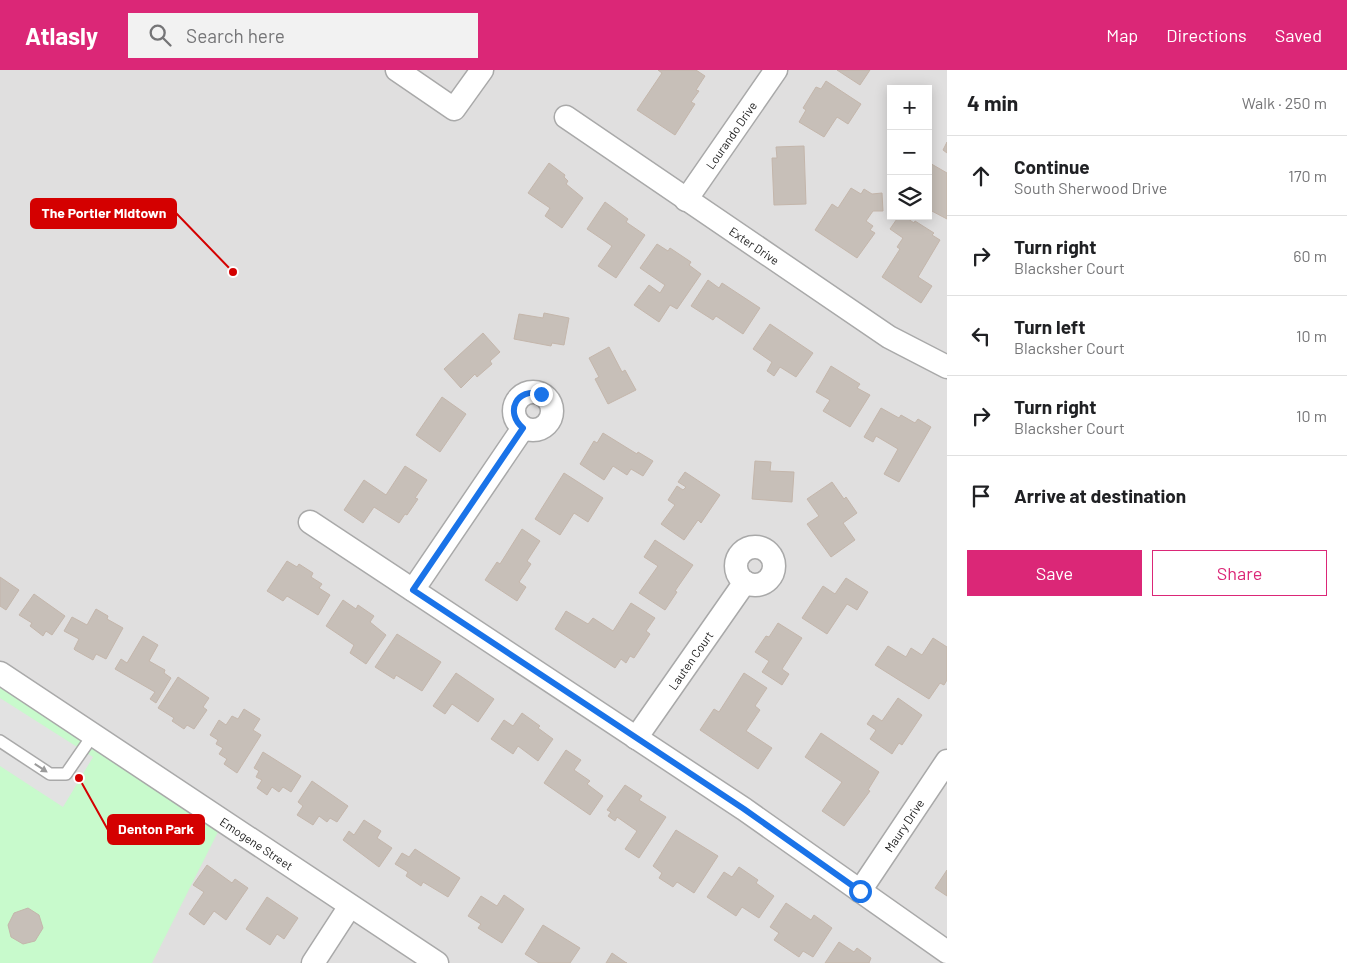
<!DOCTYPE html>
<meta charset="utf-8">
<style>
:root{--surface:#fff;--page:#f2f2f2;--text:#202124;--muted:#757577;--line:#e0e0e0;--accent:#db2777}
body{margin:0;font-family:Barlow,sans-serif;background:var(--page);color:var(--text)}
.controls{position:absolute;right:15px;top:15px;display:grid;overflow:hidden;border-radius:0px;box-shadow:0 2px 12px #0003}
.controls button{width:45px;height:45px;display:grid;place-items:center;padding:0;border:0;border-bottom:1px solid var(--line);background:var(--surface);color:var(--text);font:25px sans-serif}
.stop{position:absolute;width:15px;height:15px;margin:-11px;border:4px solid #1a73e8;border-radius:50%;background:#fff}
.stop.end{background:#1a73e8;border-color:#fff;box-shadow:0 1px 5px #0008}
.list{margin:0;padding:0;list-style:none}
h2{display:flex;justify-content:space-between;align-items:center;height:65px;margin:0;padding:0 20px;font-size:21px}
h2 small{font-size:16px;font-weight:400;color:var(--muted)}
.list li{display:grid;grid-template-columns:32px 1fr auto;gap:15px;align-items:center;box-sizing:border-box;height:80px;padding:0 20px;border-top:1px solid var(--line)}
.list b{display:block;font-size:19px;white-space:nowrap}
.list p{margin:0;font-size:16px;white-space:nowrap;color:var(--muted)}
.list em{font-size:16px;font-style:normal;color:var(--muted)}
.actions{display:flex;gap:10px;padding:15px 20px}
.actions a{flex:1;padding:11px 0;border:1px solid var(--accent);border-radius:0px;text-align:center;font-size:18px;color:var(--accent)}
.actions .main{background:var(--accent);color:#fff}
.icon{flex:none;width:28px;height:28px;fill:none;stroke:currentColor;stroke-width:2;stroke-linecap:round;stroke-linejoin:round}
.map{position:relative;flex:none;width:947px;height:893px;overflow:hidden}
header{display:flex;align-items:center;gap:30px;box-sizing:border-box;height:70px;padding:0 25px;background:var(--accent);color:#fff}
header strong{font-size:24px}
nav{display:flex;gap:28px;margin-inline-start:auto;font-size:18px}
.search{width:350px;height:45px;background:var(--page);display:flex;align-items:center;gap:12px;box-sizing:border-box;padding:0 18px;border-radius:0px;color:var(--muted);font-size:19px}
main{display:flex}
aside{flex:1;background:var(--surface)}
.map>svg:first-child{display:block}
.residential{fill:#e0dfdf;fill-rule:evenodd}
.park{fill:#c8facc}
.parking{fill:#e2e2e2}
.building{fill:#c7bfb8;stroke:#c4b6ab}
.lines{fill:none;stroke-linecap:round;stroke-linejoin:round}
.lane-casing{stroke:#a9a9a9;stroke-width:14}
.street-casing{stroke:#a9a9a9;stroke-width:25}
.lane{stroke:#fff;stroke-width:11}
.street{stroke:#fff;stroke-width:22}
.oneway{fill:#9c9c9c}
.route{stroke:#1a73e8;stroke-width:6}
.labels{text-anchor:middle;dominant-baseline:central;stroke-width:4;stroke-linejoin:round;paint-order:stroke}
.street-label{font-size:12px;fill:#222;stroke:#fff}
.leader{fill:none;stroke:#d40000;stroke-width:2}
.callout-dot{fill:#d40000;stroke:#fff;stroke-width:2}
.callout{fill:#d40000;stroke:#d40000;stroke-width:2}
.callout-label{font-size:14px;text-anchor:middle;font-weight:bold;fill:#fff}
</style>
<header>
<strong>Atlasly</strong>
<div class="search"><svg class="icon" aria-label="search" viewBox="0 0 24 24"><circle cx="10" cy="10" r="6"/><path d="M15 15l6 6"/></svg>Search here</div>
<nav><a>Map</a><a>Directions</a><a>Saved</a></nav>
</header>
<main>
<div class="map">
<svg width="947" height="893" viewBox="0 0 947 893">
<rect width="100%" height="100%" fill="#f2efe9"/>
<path class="residential" d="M0,0h947v893h-947zM891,19h37v127h-37z"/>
<polygon class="park" points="0,603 223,752 152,893 0,893"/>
<polygon class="parking" points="0,628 93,687 63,737 0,696"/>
<g class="building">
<polygon points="658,0 696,0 705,6 696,20 699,21 691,32 695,34 675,65 637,40 662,3"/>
<polygon points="837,0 870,0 860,15"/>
<polygon points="826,11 861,34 848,54 837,47 824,67 799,52 806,40 803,38 816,17 821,19"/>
<polygon points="947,72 947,83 943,80"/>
<polygon points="804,76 806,134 774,135 772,88 777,88 776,77"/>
<polygon points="928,92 947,103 947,149 928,139 931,130 928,128"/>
<polygon points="549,93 565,105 564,107 568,111 566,114 583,128 562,158 545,146 550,138 528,123"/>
<polygon points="851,118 861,124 864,119 872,124 882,123 883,141 873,141 866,151 873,156 870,160 875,163 857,188 815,160 832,134 838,138"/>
<polygon points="605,132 628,149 626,152 645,165 616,208 598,196 612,176 587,159"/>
<polygon points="899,146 904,146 914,153 915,151 934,163 932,165 940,170 918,207 932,216 921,233 882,207 900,179 897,177 903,168 890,159"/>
<polygon points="657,174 668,181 670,178 691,192 689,195 701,204 677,239 670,235 659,252 634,235 649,215 660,223 665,215 640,198"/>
<polygon points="708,210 719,218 722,213 760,238 743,264 716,246 713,250 691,236"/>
<polygon points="544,243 569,248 564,275 552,273 551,276 514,269 519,244 543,248"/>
<polygon points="770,254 813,283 796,307 780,297 774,306 767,301 772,292 753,279"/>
<polygon points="483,263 500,282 490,291 492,294 477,307 475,304 461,318 444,299"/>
<polygon points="609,277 622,302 625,300 636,320 608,334 595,309 599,307 589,288"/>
<polygon points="831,296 860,314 857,318 870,325 850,357 823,341 830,330 816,322"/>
<polygon points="442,327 466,344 440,382 416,365"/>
<polygon points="881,338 899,348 901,345 915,353 918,349 931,357 899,412 884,404 898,379 876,366 873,372 864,367"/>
<polygon points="603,363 637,384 638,382 653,391 643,406 631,399 627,405 613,396 604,410 580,394 594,371 597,373"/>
<polygon points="755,391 771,392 770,401 794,402 792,432 752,429"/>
<polygon points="405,396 427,410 415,428 418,429 407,445 405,444 399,453 374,437 363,453 344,440 364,410 386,425"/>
<polygon points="685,402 720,425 701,453 698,450 684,470 661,454 675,435 668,430 677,416 683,420 686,417 678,412"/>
<polygon points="564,403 603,428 588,452 574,443 560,465 535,449"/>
<polygon points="832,412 844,429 846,427 857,443 843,453 855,470 831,487 807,454 819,446 807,429"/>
<polygon points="522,459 540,471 527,491 531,494 519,512 526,517 517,531 485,510 497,492 500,494"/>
<polygon points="655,470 693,495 675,521 677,522 665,540 639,523 658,496 644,487"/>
<polygon points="287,491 297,497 299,494 313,503 311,507 322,514 319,518 330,525 318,545 287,526 283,531 267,521"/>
<polygon points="0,507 19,520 6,540 0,536"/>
<polygon points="846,508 868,522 857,540 847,534 827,564 802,548 823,516 835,524"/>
<polygon points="34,524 65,546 52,565 46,561 43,566 30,556 32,553 19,545"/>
<polygon points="343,530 356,539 358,535 374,546 370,552 386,565 366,594 350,583 354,575 326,556"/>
<polygon points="631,533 655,548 646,561 650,564 634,588 630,586 626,593 621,589 615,598 555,559 566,541 588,554 593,548 613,561"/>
<polygon points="96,539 108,546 107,549 123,558 106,589 96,584 93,590 75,580 74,579 79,569 64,561 72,547 87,555"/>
<polygon points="778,553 802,568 782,599 789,604 782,615 762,602 769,591 755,582 766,566 769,567"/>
<polygon points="397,564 441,592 422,621 396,605 394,609 375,597"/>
<polygon points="143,566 158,575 149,591 165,600 164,603 171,608 156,633 150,629 155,622 115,599 121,589 127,593"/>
<polygon points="933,568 947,577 947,610 944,615 940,613 929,629 875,595 888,576 906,587 911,578 922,585"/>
<polygon points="456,603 494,629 478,652 452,634 445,644 433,636"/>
<polygon points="744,603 767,618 755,636 760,640 746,661 772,678 758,699 700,660 714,639 719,642"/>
<polygon points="178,607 209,628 203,637 207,640 194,659 187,655 184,659 172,651 174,648 158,638"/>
<polygon points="898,628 922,645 902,675 899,673 892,684 870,669 876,660 867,654 873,645 882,651"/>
<polygon points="244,639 260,649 253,660 261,665 237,703 224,694 227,689 219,684 223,678 216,674 218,670 210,665 219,650 226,655 232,646 238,649"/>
<polygon points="522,643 540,656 538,658 553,669 538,691 518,676 513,684 491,669 504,650 513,656"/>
<polygon points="821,663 879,702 868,720 870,721 844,756 822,741 842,712 805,687"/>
<polygon points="566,680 581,690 574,700 590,711 587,714 603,726 590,745 544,713"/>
<polygon points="263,682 301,706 291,722 283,717 279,722 272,717 267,725 257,718 262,710 256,707 259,701 254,698"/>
<polygon points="312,711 348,736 337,752 330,748 327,752 319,746 313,755 297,745 303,736 298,732"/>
<polygon points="625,715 642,726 639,730 666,747 639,788 625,779 637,761 617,747 615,751 608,746 611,742 607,740"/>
<polygon points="364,750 381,761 377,768 392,778 379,797 343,770 349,761 354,765"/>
<polygon points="676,760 718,786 694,823 677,812 673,817 659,808 662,803 653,796"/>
<polygon points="415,779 460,808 448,827 423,812 421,816 406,806 408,802 395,794 402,783 409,787"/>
<polygon points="207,795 232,813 235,809 248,818 226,850 214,841 204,855 189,844 204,822 193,815"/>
<polygon points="739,797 758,810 756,813 774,826 759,848 742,837 736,846 707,827 724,802 732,807"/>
<polygon points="947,800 947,826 935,818"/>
<polygon points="504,825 524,839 502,873 478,858 481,854 468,846 481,826 497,836"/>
<polygon points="267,827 298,848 284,869 277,864 270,875 246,859"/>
<polygon points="786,833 811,850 814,845 832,858 813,887 803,881 799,887 774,870 779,863 770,857"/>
<polygon points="28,838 39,845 43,858 35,871 23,874 11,867 8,855 14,843"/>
<polygon points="543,855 580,878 570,893 539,893 525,884"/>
<polygon points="839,872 854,882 857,878 871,888 869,893 825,893"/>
<polygon points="612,883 625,892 627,893 606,893"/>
</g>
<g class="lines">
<defs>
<polyline id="lane" points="0,671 50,704 66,704 93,665"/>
<g id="street">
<polyline points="397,0 454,39 482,0"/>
<path id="s1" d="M566,47l323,220 58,30"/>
<path id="s2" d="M686,130l90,-130"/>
<circle cx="533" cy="341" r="19"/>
<polyline points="310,452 744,739 947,882"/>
<circle cx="755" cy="496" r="19"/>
<polyline points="413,520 523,358"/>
<path id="s3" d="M0,603l437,290"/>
<path id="s4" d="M636,668l109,-156"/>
<path id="s5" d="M860,821l87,-130"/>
<polyline points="313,893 350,836"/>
</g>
</defs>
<use href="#lane" class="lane-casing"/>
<use href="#street" class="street-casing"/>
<use href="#lane" class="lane"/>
<use href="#street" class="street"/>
</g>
<defs><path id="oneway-solid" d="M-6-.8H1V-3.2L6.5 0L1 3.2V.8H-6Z" transform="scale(1.25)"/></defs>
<use class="oneway" href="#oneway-solid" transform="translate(41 698) rotate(33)"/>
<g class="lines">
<path class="route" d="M541,324c-24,-7 -37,18 -18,34l-110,162 331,219 116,82"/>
</g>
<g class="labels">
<g class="street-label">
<text stroke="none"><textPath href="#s2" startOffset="79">Lourando Drive</textPath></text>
<text stroke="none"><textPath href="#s1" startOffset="228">Exter Drive</textPath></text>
<text stroke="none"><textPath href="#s4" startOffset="95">Lauten Court</textPath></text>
<text stroke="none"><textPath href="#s5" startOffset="79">Maury Drive</textPath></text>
<text stroke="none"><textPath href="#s3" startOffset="308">Emogene Street</textPath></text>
</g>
</g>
<path class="leader" d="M233 202L176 143M79 708L108 760"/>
<g class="callout-dot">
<circle cx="233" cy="202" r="5"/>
<circle cx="79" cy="708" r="5"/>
</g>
<g class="callout">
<rect x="31" y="129" width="145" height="29" rx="5"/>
<rect x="108" y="745" width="96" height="29" rx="5"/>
</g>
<g class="callout-label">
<text x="104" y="148">The Portier Midtown</text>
<text x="156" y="764">Denton Park</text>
</g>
</svg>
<div class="controls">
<button>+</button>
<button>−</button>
<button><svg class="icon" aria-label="layers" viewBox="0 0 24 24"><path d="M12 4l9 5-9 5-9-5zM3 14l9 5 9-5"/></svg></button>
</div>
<div class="stop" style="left:860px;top:821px"></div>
<div class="stop end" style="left:541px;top:324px"></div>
</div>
<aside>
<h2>4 min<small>Walk · 250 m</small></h2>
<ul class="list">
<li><svg class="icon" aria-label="ahead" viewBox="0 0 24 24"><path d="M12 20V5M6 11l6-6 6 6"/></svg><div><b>Continue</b><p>South Sherwood Drive</p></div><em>170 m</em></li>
<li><svg class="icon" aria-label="right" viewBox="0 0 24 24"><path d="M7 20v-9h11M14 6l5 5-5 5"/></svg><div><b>Turn right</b><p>Blacksher Court</p></div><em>60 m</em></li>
<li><svg class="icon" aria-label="left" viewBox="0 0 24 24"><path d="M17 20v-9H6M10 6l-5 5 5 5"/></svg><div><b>Turn left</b><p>Blacksher Court</p></div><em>10 m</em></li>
<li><svg class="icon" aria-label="right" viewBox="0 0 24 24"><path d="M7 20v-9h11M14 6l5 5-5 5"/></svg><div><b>Turn right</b><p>Blacksher Court</p></div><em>10 m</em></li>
<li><svg class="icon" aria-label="arrive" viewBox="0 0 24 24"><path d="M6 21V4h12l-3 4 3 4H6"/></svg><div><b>Arrive at destination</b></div></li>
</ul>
<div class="actions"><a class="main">Save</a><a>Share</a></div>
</aside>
</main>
